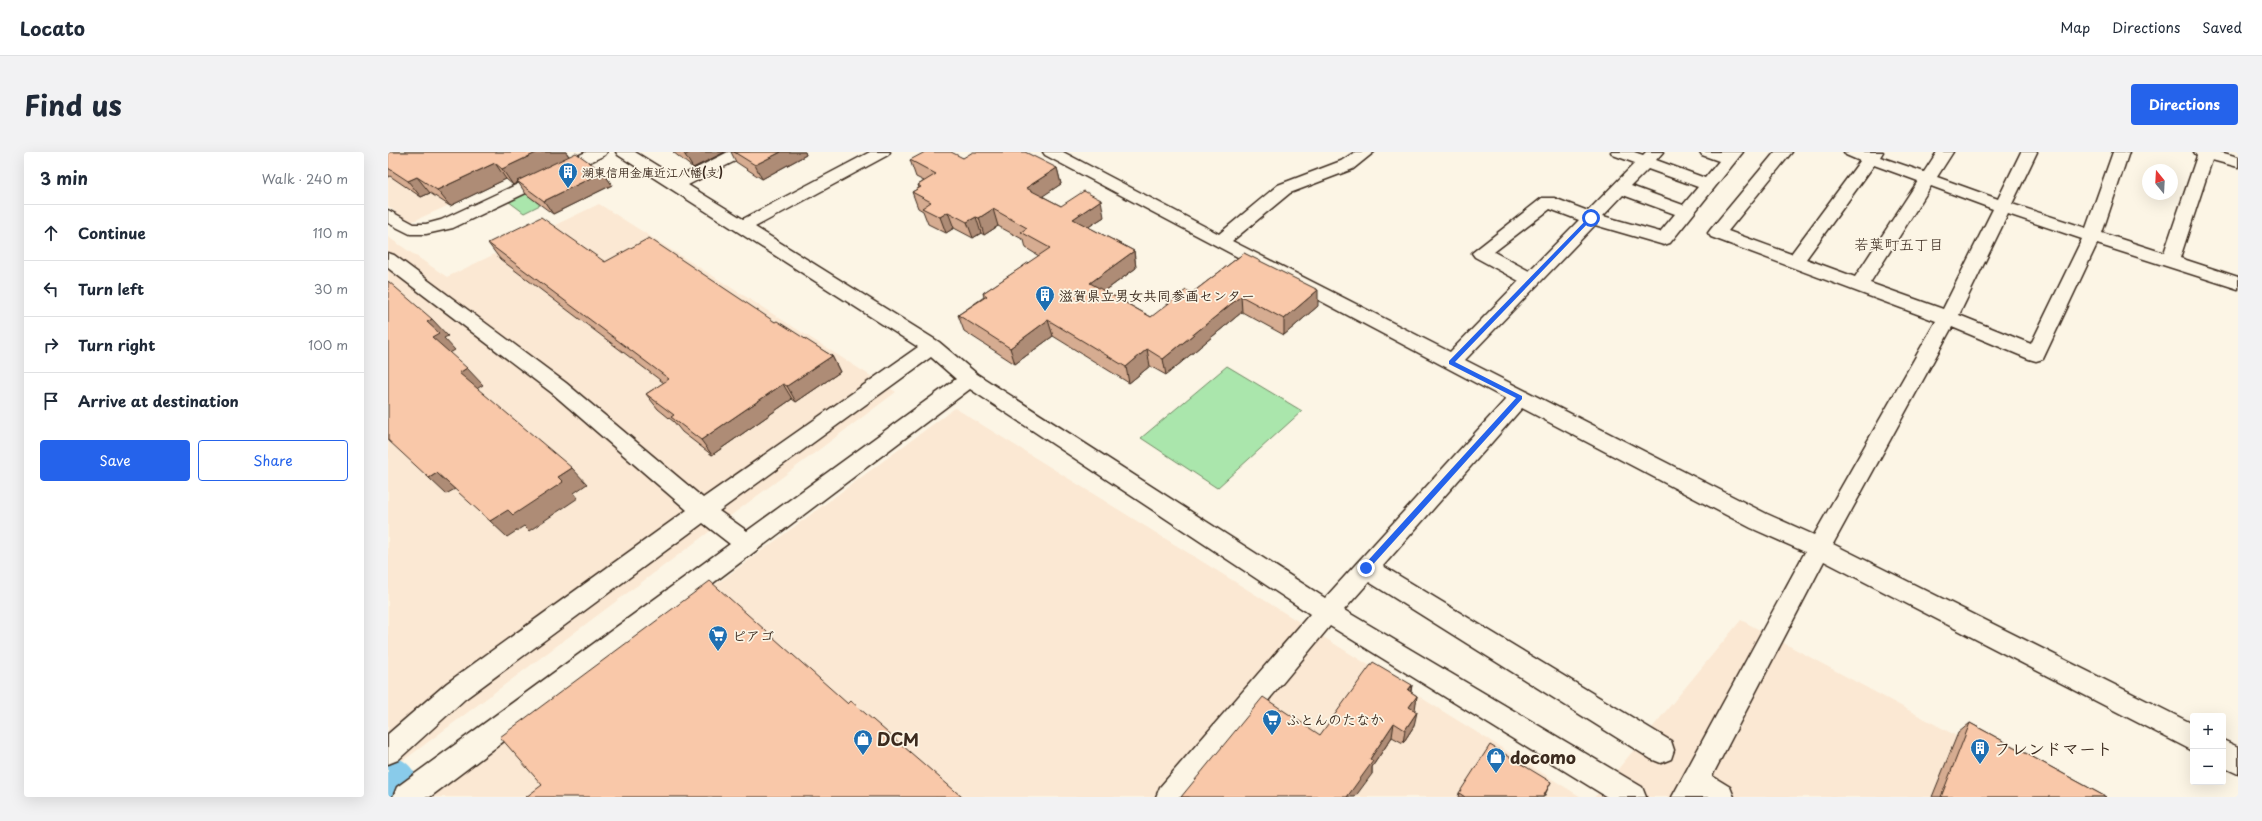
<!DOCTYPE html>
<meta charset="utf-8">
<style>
:root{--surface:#fff;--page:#f2f2f3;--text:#1f2937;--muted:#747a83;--line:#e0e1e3;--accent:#2563eb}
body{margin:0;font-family:"Playpen Sans","Klee One",sans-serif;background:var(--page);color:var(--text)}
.controls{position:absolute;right:12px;bottom:12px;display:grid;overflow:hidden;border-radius:4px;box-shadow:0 4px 16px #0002}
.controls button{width:36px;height:36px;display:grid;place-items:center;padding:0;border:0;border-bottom:1px solid var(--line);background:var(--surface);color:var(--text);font:20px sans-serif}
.compass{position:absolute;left:1754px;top:12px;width:36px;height:36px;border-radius:50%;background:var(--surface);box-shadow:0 4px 16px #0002;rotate:342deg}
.stop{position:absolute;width:12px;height:12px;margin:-9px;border:3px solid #2563eb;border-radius:50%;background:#fff}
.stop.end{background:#2563eb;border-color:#fff;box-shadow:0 1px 4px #0008}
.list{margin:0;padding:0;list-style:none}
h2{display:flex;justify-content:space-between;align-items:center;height:52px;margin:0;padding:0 16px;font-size:17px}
h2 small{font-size:13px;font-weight:400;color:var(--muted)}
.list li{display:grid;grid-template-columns:26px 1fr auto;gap:12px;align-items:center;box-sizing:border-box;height:56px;padding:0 16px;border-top:1px solid var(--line)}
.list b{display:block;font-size:15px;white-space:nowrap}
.list em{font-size:13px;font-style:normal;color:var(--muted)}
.actions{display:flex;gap:8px;padding:12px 16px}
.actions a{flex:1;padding:9px 0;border:1px solid var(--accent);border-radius:4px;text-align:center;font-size:14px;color:var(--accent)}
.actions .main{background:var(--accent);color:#fff}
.icon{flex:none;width:22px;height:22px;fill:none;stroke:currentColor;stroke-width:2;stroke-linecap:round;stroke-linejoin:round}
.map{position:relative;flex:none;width:1850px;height:645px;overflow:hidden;border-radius:4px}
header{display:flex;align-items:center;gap:24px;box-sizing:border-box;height:56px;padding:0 20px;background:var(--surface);border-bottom:1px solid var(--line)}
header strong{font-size:19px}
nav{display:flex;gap:22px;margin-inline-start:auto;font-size:14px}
.intro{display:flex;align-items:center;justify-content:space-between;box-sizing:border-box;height:96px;padding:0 24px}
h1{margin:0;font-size:28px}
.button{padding:10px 18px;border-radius:4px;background:var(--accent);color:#fff;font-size:14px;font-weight:700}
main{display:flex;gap:24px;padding:0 24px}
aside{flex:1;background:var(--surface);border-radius:4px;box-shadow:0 4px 16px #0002}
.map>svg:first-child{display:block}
.built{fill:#fbe8d3}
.green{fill:#aae6ac;stroke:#728865}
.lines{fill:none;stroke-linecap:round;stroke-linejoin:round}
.river{fill:#89cbea;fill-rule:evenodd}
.minor-casing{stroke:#3b2a1e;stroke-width:3}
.minor{fill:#fcf5e5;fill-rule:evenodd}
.wall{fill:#d6ac91;stroke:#3b2a1e}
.shaded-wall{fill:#ae8c76;stroke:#3b2a1e}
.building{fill:#f9c8a9;stroke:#3b2a1e}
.route{fill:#2563eb}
.labels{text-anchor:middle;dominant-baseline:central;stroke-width:3.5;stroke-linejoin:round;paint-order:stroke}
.far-poi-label{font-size:12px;font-weight:bold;fill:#3b2a1e;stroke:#fcf5e5;text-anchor:start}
.poi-label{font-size:14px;font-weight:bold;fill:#3b2a1e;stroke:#fcf5e5;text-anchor:start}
.neighbourhood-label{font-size:15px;fill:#3b2a1e;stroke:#fcf5e5}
.near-poi-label{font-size:17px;font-weight:bold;fill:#3b2a1e;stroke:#fcf5e5;text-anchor:start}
</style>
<header>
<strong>Locato</strong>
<nav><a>Map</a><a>Directions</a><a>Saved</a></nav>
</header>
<div class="intro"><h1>Find us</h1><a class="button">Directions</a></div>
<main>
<aside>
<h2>3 min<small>Walk · 240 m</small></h2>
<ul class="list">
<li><svg class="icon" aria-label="ahead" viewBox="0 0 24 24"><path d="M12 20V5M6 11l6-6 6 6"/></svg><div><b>Continue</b></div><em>110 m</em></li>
<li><svg class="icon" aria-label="left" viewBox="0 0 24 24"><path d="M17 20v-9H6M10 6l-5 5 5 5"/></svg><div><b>Turn left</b></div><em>30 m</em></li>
<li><svg class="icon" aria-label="right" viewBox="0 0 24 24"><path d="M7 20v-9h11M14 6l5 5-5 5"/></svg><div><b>Turn right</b></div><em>100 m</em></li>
<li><svg class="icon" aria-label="arrive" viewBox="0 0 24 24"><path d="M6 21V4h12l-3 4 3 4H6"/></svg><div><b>Arrive at destination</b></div></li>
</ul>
<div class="actions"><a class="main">Save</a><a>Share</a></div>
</aside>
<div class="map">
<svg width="1850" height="645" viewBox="0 0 1850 645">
<rect width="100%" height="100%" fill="#fcf5e5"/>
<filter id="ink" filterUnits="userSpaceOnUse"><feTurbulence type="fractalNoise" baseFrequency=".025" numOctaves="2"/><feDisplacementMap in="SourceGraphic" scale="8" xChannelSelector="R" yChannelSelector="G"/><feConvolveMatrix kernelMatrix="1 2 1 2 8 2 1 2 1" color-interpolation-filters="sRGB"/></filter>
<g filter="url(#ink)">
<g class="built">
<polygon points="0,0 180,0 21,71 0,54"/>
<polygon points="211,52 508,240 0,620 0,85 59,125"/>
<polygon points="567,256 1193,645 40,645"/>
<polygon points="1353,468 1682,645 1207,645"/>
</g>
<g class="green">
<polygon points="136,40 152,53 136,61 120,49"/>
<polygon points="839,214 914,259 829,336 753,286"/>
</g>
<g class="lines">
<path class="river" d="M0,602c18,7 23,10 31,28l-6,15h-25z"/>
<defs>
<g id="minor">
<polygon points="198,0 219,0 217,3 65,76 38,82 22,82 0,71 0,58 26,72 38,72 53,68"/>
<path d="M228,0h19l42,26 51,-26h21l-2,3 -59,30 55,34 127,-67h20l-2,3 -133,72 184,115 38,32 348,224 181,-199 -461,-244 -2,-3h20l156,82 59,-49 63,-24 14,-9h19l-21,17 -63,24 -58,48 218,111 69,-71 -44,-24 -3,-4 70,-55h12l34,13 47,-48 -22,-8 -2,-3h23l9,3 3,-3h17l-7,8 49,18 14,-17 -17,-6 -2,-3h43l-73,91 -6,2 -69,-20 -130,135 302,154 47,21 122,-214 -225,-84 -3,-4 3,-4 64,-77h17l-64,79 63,23 69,-93 -14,-6 -2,-3h39l-3,5 44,15 13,-20h16l-16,25 61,22 23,-47h16l-25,52 74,24 27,-76h16l-27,81 62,20 33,-97 -3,-4h26l18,5v10l-26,-7 -32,98 58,19v12l-141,-45 -54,115 -7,2 -7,-2 -77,-32 -119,217 360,180v27l-369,-190 -112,215 18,11 4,10h-62l133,-245 -54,-24 -229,-120 -139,158 288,175 3,9 -3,9 -10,4 -10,-4 -282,-177 -25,28 298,177 4,10h-39l-277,-171 -142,171h-32l4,-10 150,-173 -340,-225 -540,408h-37l4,-10 333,-243 -27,-21 -238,176 -67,61 -10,4v-30l59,-51 240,-173 -135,-117 -164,-125v-15l6,2 172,128 137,115 215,-151 -300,-192zM1486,13l44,16 -63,96 -49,-18zM1260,17l50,18 -15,18 -52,-19zM1543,34l62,23 -50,100 -73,-26zM1235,43l52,19 -15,18 -57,-16zM1162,57l29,11 -50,51 -35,-19zM1620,62l74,25 -51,105 -72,-29zM543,205l25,22 -209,152 -28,-20z"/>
<polygon points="1835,588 1850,595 1850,622 1835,615"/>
</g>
</defs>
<use href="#minor" class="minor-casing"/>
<use href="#minor" class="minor"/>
</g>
<g class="wall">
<polygon points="0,0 178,0 181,4 215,20 224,33 165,62 138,42 130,30 125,33 118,27 62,54 42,41 33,45 2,24 0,25"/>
<polygon points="285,0 337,0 305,16"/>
<polygon points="343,0 417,0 418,3 374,27 348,10"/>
<polygon points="575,6 669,16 673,32 654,44 673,54 716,65 700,75 746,99 748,116 717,139 763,165 804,141 856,101 930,154 896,183 854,160 778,223 762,214 741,231 665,184 627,212 576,179 570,163 596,145 595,141 651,104 638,96 636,88 610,74 596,83 593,81 585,86 566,76 558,81 540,72 535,59 530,56 524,40 531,36 530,33 536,29 528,25 522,8"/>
<polygon points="100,91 217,110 387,170 444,204 452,220 408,250 404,247 324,303 294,280 286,270 270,257 258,242 276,231 112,107"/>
<polygon points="1024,533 1023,540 1029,544 1026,559 1026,574 1015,591 1004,585 984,615 984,622 932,583"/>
<polygon points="1582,571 1718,645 1544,645 1570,581"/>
<polygon points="1163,630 1156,645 1070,645 1071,641"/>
</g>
<g class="shaded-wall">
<polygon points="150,0 178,0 182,6 129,29 130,30 125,33 114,17"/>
<polygon points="303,0 337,0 305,16 297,3"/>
<polygon points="393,0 417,0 418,3 374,27 367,13"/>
<polygon points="107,11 118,27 62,54 49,38"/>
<polygon points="669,16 673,32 643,52 638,36"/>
<polygon points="215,20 224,33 165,62 156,49"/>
<polygon points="29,25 42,41 33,45 20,29"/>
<polygon points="713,48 716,65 688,83 685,67"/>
<polygon points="605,57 610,74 596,83 591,66"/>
<polygon points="560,60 566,76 558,81 552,65"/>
<polygon points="588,65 593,81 585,86 579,70"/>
<polygon points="746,99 748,116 706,147 702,131"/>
<polygon points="930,138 930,154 896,183 896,167"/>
<polygon points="853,144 854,160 778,223 775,207"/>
<polygon points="44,167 60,184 56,186 67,198 60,202 44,185 39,170"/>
<polygon points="660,168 665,184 627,212 622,196"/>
<polygon points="759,197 762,214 741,231 738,215"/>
<polygon points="444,204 452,220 408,250 399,234"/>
<polygon points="79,216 95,233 87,238 71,221"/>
<polygon points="395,232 404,247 324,303 313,288"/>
<polygon points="184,316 199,332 186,341 190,346 141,379 136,374 119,385 102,369"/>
<polygon points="49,321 67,337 58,342 41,326"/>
<polygon points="1024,533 1021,547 1020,538"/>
<polygon points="1029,544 1027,558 1019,569 1021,555"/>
<polygon points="1029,560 1026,574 1015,591 1017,578"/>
<polygon points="1006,571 1004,585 984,615 984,622 967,645 959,645 982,607"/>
</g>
<g class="building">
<polygon points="0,0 150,0 114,17 107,11 49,38 29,25 20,29 0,16"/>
<polygon points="294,0 303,0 297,3"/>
<polygon points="346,0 393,0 367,13"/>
<polygon points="537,0 563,0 575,6 585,0 637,0 669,16 638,36 673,54 696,39 713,48 685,67 746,99 702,131 763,165 798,138 804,141 856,101 930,138 896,167 853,144 775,207 759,197 738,215 660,168 622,196 570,163 599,144 595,141 662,96 633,80 639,76 605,57 591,66 588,65 579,70 560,60 552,65 534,56 543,50 524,40 533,35 530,33 548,22 522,8"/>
<polygon points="188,1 215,20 156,49 129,29"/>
<polygon points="153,65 217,110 261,86 387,170 389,169 444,204 399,234 395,232 313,288 283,265 286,263 258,242 281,227 100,91"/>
<polygon points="0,129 44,167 39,170 51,181 44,185 79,216 71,221 184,316 170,325 175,330 125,363 120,358 102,369 49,321 41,326 0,288"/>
<polygon points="322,429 460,552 463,549 574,645 138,645 154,633 112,585"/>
<polygon points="985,510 1024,533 1020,538 1029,544 1021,555 1029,560 1017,578 1006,571 982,607 985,609 959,645 793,645 875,545 932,583"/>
<polygon points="1582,571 1718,645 1553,645"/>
<polygon points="1102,593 1163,630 1155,645 1077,645 1071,641"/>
</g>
</g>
<polygon class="route" points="1201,65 1205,66 1067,210 1134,244 1134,247 980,418 975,418 975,414 1128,246 1061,212 1061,209"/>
<defs>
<symbol id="building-pin" viewBox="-11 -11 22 30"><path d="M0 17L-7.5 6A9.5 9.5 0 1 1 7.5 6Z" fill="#1f6fb2" stroke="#fcf5e5"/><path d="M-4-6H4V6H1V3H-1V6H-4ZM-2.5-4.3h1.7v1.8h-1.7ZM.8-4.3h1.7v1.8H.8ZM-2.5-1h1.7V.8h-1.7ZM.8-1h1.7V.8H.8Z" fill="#fff"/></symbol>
<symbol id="supermarket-pin" viewBox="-11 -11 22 30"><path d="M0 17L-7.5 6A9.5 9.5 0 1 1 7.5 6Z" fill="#1f6fb2" stroke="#fcf5e5"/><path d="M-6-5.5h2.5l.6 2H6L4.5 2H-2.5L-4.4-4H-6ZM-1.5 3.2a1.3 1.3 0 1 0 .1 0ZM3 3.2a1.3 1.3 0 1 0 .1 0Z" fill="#fff"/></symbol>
<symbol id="shop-pin" viewBox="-11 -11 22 30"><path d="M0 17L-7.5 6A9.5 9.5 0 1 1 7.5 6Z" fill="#1f6fb2" stroke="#fcf5e5"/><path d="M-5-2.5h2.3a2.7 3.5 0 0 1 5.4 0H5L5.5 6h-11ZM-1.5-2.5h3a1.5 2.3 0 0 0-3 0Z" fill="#fff"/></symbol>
</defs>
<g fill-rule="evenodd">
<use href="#building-pin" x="169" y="9" width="22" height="30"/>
<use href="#building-pin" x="646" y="132" width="22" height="30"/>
<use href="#supermarket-pin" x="319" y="472" width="22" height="30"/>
<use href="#supermarket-pin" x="873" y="556" width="22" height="30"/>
<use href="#shop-pin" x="464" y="576" width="22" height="30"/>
<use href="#building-pin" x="1581" y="585" width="22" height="30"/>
<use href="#shop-pin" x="1097" y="594" width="22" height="30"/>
</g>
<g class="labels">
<g class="far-poi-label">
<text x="194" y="20">湖東信用金庫近江八幡(支)</text>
</g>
<g class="poi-label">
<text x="671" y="143">滋賀県立男女共同参画センター</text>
<text x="344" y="483">ピアゴ</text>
<text x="898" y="567">ふとんのたなか</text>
</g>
<g class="neighbourhood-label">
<text x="1511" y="91">若葉町五丁目</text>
</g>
<g class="near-poi-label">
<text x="489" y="587">DCM</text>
<text x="1606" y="596">フレンドマート</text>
<text x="1122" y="605">docomo</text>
</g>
</g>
</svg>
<div class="controls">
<button>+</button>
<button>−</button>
</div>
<svg class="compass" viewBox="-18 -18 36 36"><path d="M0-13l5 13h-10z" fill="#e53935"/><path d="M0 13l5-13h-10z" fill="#747a83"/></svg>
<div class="stop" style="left:1203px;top:66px"></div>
<div class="stop end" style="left:978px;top:416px"></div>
</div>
</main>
